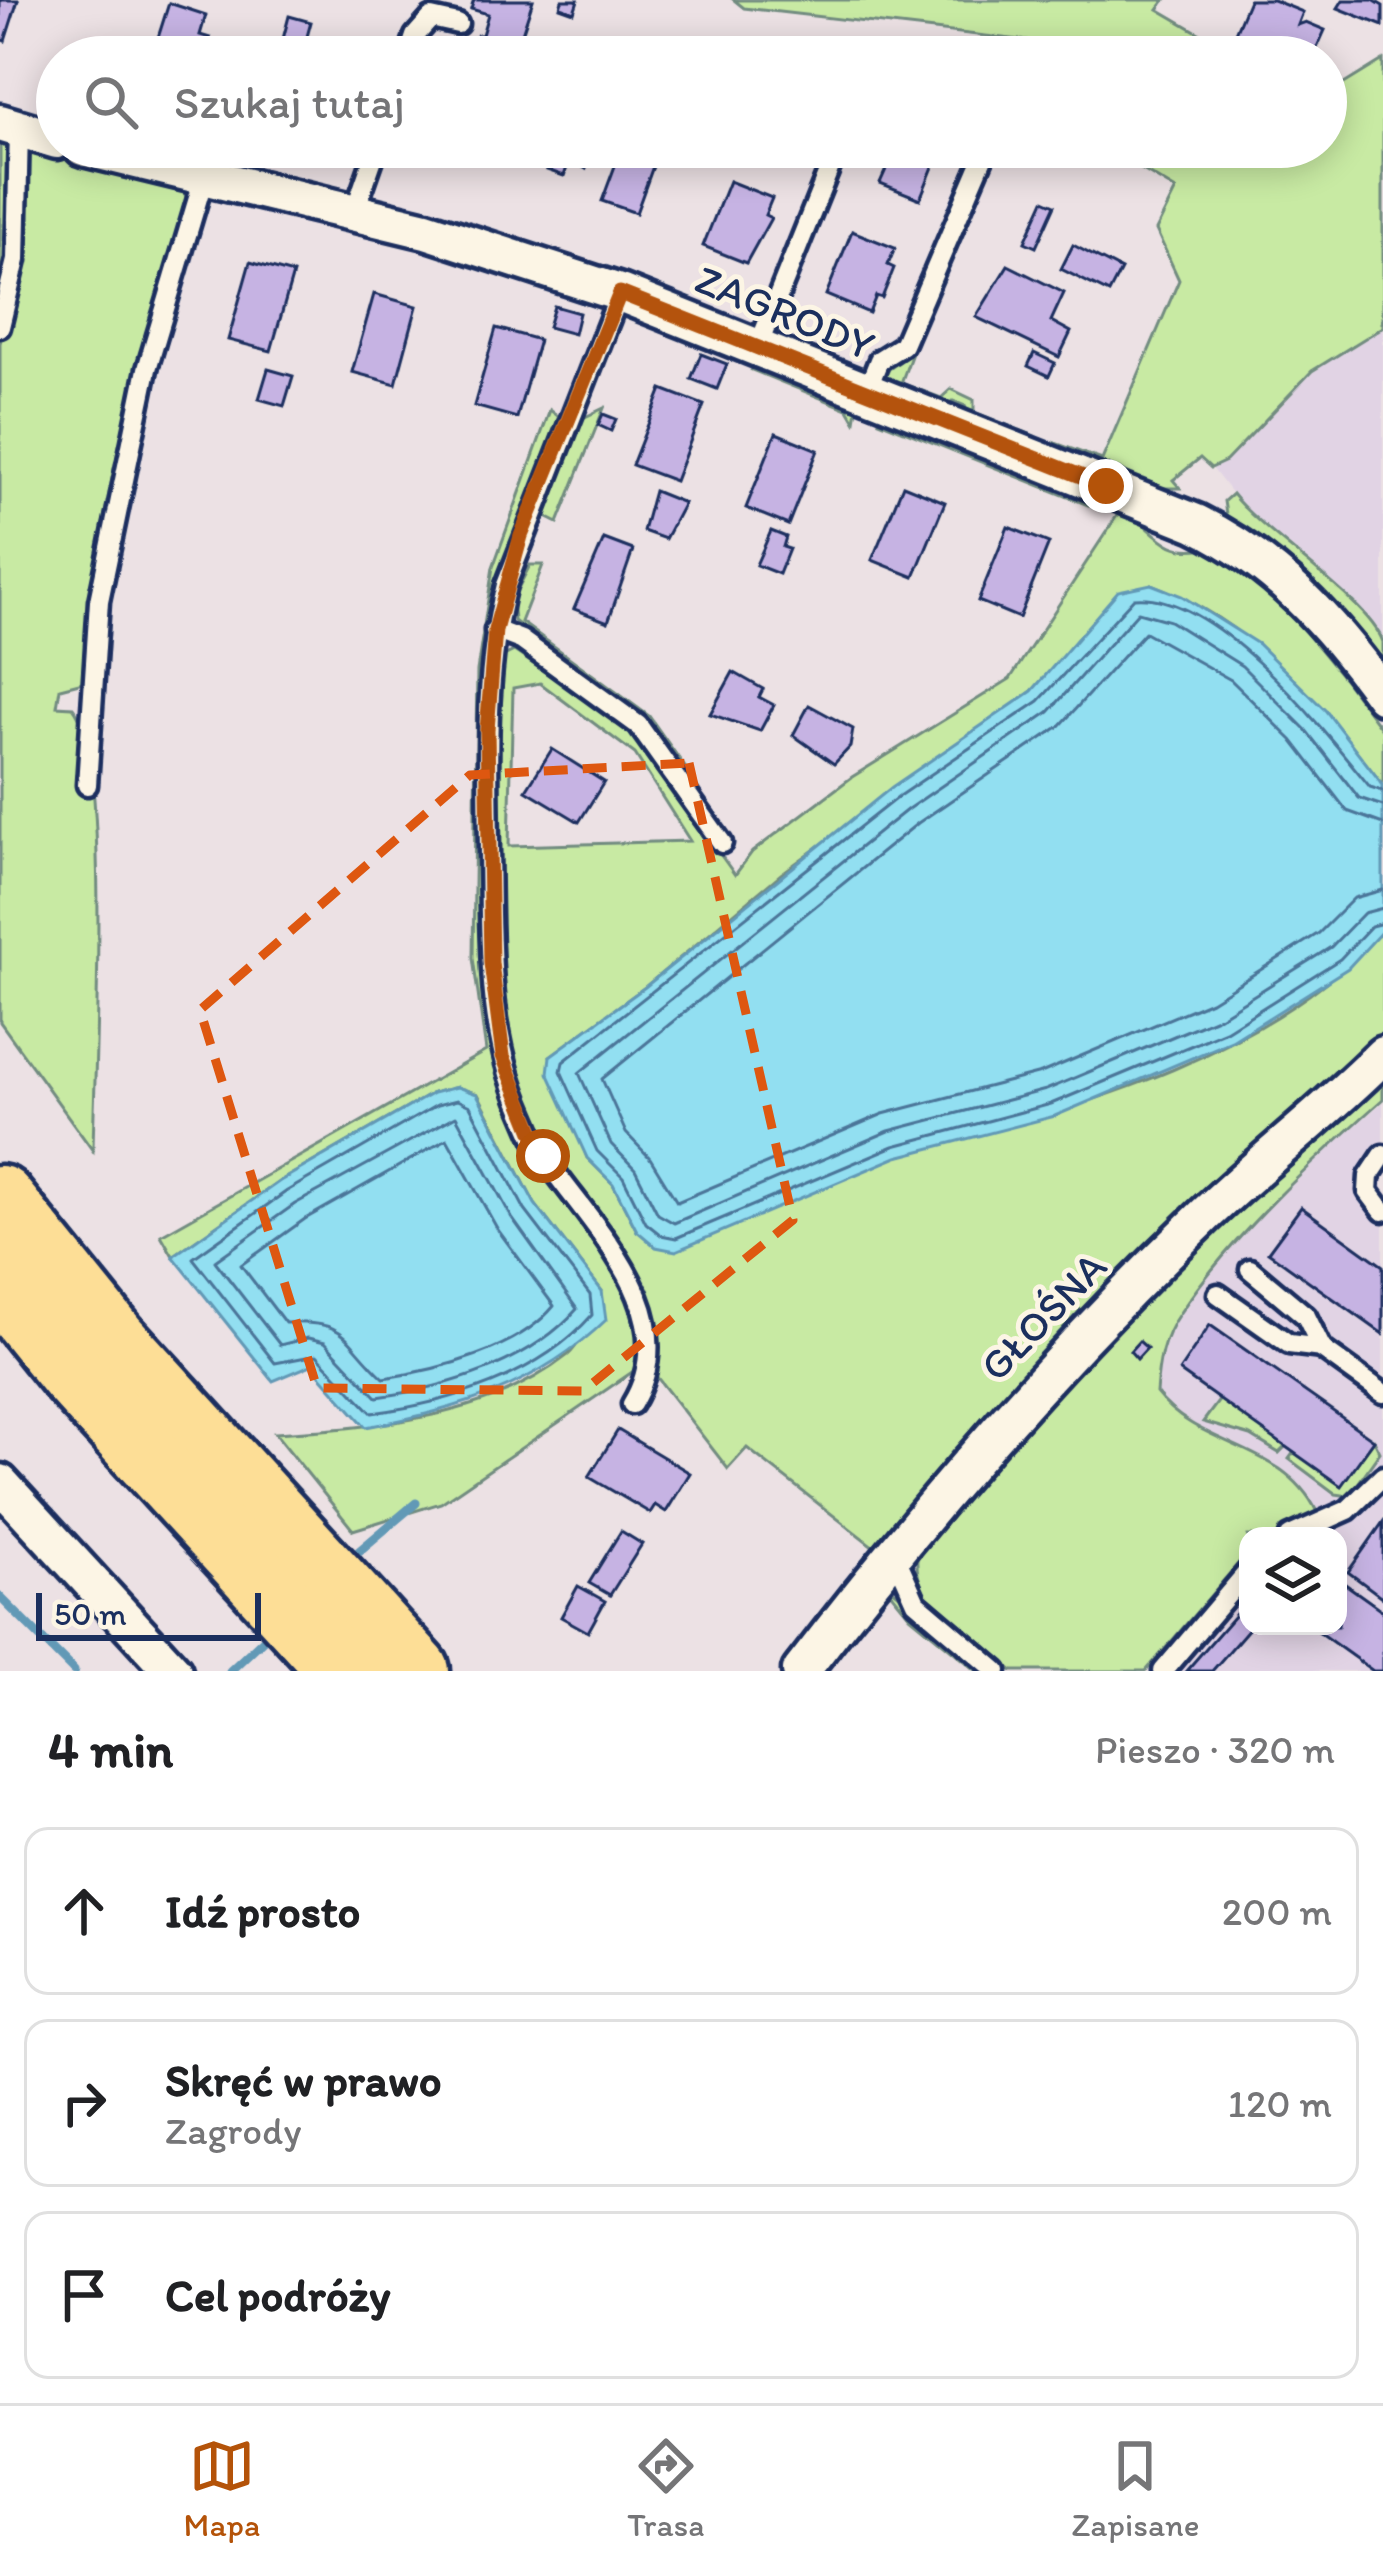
<!DOCTYPE html>
<html lang="pl">
<meta charset="utf-8">
<style>
:root{--surface:#fff;--page:#f2f2f2;--text:#202124;--muted:#757577;--line:#e0e0e0;--accent:#b45309}
body{margin:0;font-family:Itim,sans-serif;background:var(--page);color:var(--text)}
.controls{position:absolute;right:36px;bottom:36px;display:grid;overflow:hidden;border-radius:24px;box-shadow:0 6px 30px #0003}
.controls button{width:108px;height:108px;display:grid;place-items:center;padding:0;border:0;border-bottom:3px solid var(--line);background:var(--surface);color:var(--text);font:60px sans-serif}
.scale{position:absolute;left:36px;bottom:30px;width:225px;box-sizing:border-box;padding-left:12px;border:6px solid #1b2f5e;border-top:0;font-size:33px;line-height:42px;white-space:nowrap;color:#1b2f5e;-webkit-text-stroke:9px #fcf5e5;paint-order:stroke}
.stop{position:absolute;width:36px;height:36px;margin:-27px;border:9px solid #b45309;border-radius:50%;background:#fff}
.stop.end{background:#b45309;border-color:#fff;box-shadow:0 3px 12px #0008}
.list{margin:0;padding:0;list-style:none}
h2{display:flex;justify-content:space-between;align-items:center;height:156px;margin:0;padding:0 48px;font-size:51px}
h2 small{font-size:39px;font-weight:400;color:var(--muted)}
.list li{display:grid;grid-template-columns:78px 1fr auto;gap:36px;align-items:center;box-sizing:border-box;height:168px;margin:0 24px 24px;padding:0 24px;border:3px solid var(--line);border-radius:24px}
.list b{display:block;font-size:45px;white-space:nowrap}
.list p{margin:0;font-size:39px;white-space:nowrap;color:var(--muted)}
.list em{font-size:39px;font-style:normal;color:var(--muted)}
.icon{flex:none;width:66px;height:66px;fill:none;stroke:currentColor;stroke-width:2;stroke-linecap:round;stroke-linejoin:round}
.map{position:relative;flex:none;width:1383px;height:1671px;overflow:hidden}
.search{position:absolute;background:var(--surface);box-shadow:0 6px 30px #0003;left:36px;right:36px;top:36px;height:132px;display:flex;align-items:center;gap:30px;box-sizing:border-box;padding:0 42px;border-radius:66px;color:var(--muted);font-size:45px}
.sheet{height:732px;background:var(--surface)}
nav{display:flex;justify-content:space-around;align-items:center;box-sizing:border-box;height:168px;border-top:3px solid var(--line);background:var(--surface);font-size:33px;color:var(--muted)}
nav a{display:grid;justify-items:center;gap:6px}
nav .on{color:var(--accent)}
.map>svg:first-child{display:block}
.built{fill:#e1d3e4;fill-rule:evenodd}
.green{fill:#c8eaa3;stroke:#728c80;stroke-width:3;fill-rule:evenodd}
.water{fill:#92dff1;stroke:#6299b6;stroke-width:3}
.lines{fill:none;stroke-linecap:round;stroke-linejoin:round}
.shore{stroke:#4b7599;stroke-width:3}
.stream{stroke:#6299b6;stroke-width:9}
.building{fill:#c6b3e3;stroke:#1b2f5e;stroke-width:3}
.lane-casing{stroke:#1b2f5e;stroke-width:27}
.street-casing{stroke:#1b2f5e;stroke-width:45}
.highway-casing{stroke:#1b2f5e;stroke-width:75}
.lane{stroke:#fcf5e5;stroke-width:18}
.street{stroke:#fcf5e5;stroke-width:36}
.highway{stroke:#fdde96;stroke-width:66}
.route{stroke:#b45309;stroke-width:15}
.marked{fill:none;stroke:#de5710;stroke-width:9;stroke-dasharray:24 15;stroke-linejoin:round}
.labels{text-anchor:middle;dominant-baseline:central;stroke-width:10;stroke-linejoin:round;paint-order:stroke}
.street-label{font-size:42px;fill:#1b2f5e;stroke:#fcf5e5}
</style>
<div class="map">
<svg width="1383" height="1671" viewBox="0 0 1383 1671">
<rect width="100%" height="100%" fill="#ece1e4"/>
<filter id="ink" filterUnits="userSpaceOnUse"><feTurbulence type="fractalNoise" baseFrequency=".00833" numOctaves="2"/><feDisplacementMap in="SourceGraphic" scale="24" xChannelSelector="R" yChannelSelector="G"/><feConvolveMatrix kernelMatrix="1 2 1 2 8 2 1 2 1" color-interpolation-filters="sRGB"/></filter>
<g filter="url(#ink)">
<g class="built">
<polygon points="1383,327 1383,642 1318,571 1249,516 1212,468 1226,460 1312,371"/>
<path d="M1383,1102v569h-357l31,-256 246,-245zM1248,1536h90v90h-90z"/>
</g>
<g class="green">
<polygon points="734,0 1165,0 1158,9 1240,57 1084,57 1071,46 744,8"/>
<polygon points="1383,60 1383,327 1312,371 1226,461 1211,468 1200,458 1173,480 1180,488 1148,488 1058,454 1055,443 1102,460 1179,280 1156,230 1176,190 1141,169 1151,147 1326,147 1326,95"/>
<polygon points="0,140 13,150 0,313"/>
<path d="M30,147l153,43 4,9c-47,159 -94,317 -104,483l-23,6 -3,18 16,1c39,46 21,366 20,444l-93,-129v-679l21,-76z"/>
<polygon points="912,353 901,383 941,398 951,389 974,400 974,412 1032,435 1022,440 970,419 965,406 953,401 942,408 883,381 889,369"/>
<polygon points="759,364 858,403 855,421 848,409 752,370"/>
<polygon points="604,408 558,523 542,515 583,418"/>
<path d="M550,410l12,9 -63,155 -8,39 -1,404 64,166 72,102 11,29 4,52 -200,137 -88,27 -78,-97c99,-6 211,-13 293,-78 15,-12 25,-46 34,-64l-67,-87 -57,-110 -21,-7 -24,6 -153,88 -107,75 -12,-21 325,-184 -13,-93 4,-287 16,-104z"/>
<polygon points="883,412 1095,497 1093,507 879,421"/>
<path d="M1232,494c31,40 137,107 151,148 0,7 0,21 0,29l-156,-150 -3,-20z"/>
<path d="M1122,508c32,18 41,49 82,40l70,46 71,86 38,51v54c-64,-83 -131,-163 -232,-201l-78,62 -41,45 -251,183 -136,113 -95,69 37,102 26,26 24,47c85,-24 170,-49 255,-73 170,-47 367,-93 491,-228v110l-504,511 -132,-103 -19,21 -72,-93 -1,-35 -110,-195 -38,-99 -10,-101 1,-287 16,-8 117,79 104,145 17,-23 100,-75 158,-98zM540,683l95,71 55,87 -181,5 4,-158z"/>
<polygon points="530,565 543,565 521,622 649,716 692,777 641,719 514,621 512,600"/>
<path d="M1383,1073v26c-69,61 -153,139 -204,215 -17,24 -21,51 -23,79 44,57 127,49 161,119l-42,24h-27v16l-102,119h-133c-42,-34 -109,-65 -94,-125l184,-217z"/>
<polygon points="1220,1399 1286,1446 1279,1453 1251,1436 1203,1422"/>
<polygon points="1374,1440 1380,1452 1349,1496 1336,1494 1289,1459 1294,1452 1341,1485"/>
<path d="M884,1584c11,3 85,73 102,87h-9l-67,-55z"/>
</g>
<g class="water">
<polygon points="1151,584 1182,596 1258,644 1326,711 1383,785 1383,930 1348,968 1232,1041 1055,1116 897,1157 676,1251 656,1247 637,1231 613,1184 587,1158 548,1073 550,1056 645,987 892,787 1032,691 1118,591"/>
<path d="M457,1087l20,7 58,110 67,87 4,29c-68,66 -148,90 -240,107l-55,-62 -38,16 -100,-125 107,-75 153,-88z"/>
</g>
<g class="lines">
<g class="shore">
<path d="M1383,791l-13,-4c-46,-57 -155,-196 -236,-189l-95,103 -140,95 -336,266 -2,9 36,80 26,26 23,46 15,12 15,3 218,-92 157,-42 175,-73 114,-72 31,-33 12,-3"/>
<polyline points="1383,806 1359,798 1305,729 1242,666 1170,621 1138,612 1049,712 908,809 579,1073 611,1144 635,1169 658,1214 674,1223 889,1131 1046,1090 1219,1017 1331,947 1364,913 1383,908"/>
<polyline points="1383,824 1347,811 1292,740 1231,680 1145,632 1060,726 918,823 602,1079 626,1133 650,1158 677,1202 883,1114 1041,1073 1211,1001 1319,933 1354,898 1383,890"/>
<path d="M457,1100l13,6 55,104 65,85 2,20c-53,61 -142,88 -220,98l-55,-58 -42,8 -82,-105 94,-67 150,-86z"/>
<path d="M456,1116l56,102 65,91c-47,54 -130,79 -200,88l-52,-55 -17,-4 -28,7 -65,-84 80,-57z"/>
<path d="M447,1139l51,91 56,76c-36,44 -116,64 -170,72 -44,-41 -33,-57 -99,-55l-44,-58 64,-46z"/>
</g>
<g class="stream">
<polyline points="359,1551 416,1503"/>
<polyline points="0,1597 74,1671"/>
<polyline points="230,1671 263,1640"/>
</g>
</g>
<g class="building">
<polygon points="0,0 18,0 5,41 0,39"/>
<polygon points="474,0 533,0 517,49 476,35 482,35 488,14 471,9"/>
<polygon points="562,0 578,0 574,12 560,7"/>
<polygon points="1249,0 1273,0 1303,12 1298,25 1306,22 1325,30 1313,57 1266,57 1232,40"/>
<polygon points="1343,0 1373,0 1383,6 1383,26 1338,8"/>
<polygon points="169,3 206,15 200,35 210,38 203,57 156,44"/>
<polygon points="289,16 311,22 305,44 283,39"/>
<polygon points="486,147 515,147 512,156"/>
<polygon points="555,147 594,147 586,169 570,159 564,176 547,170"/>
<polygon points="622,147 660,147 636,213 602,201"/>
<polygon points="762,147 792,147 788,158"/>
<polygon points="896,147 941,147 920,199 880,183"/>
<polygon points="729,181 772,198 765,215 771,218 746,263 703,246"/>
<polygon points="1044,200 1055,205 1036,247 1025,242"/>
<polygon points="852,231 895,248 888,265 894,268 882,298 876,296 869,313 826,295"/>
<polygon points="1073,245 1121,270 1109,293 1061,269"/>
<polygon points="250,262 293,274 271,351 228,340"/>
<polygon points="1008,265 1064,293 1051,321 1071,332 1059,357 976,317"/>
<polygon points="374,294 417,306 396,384 352,372"/>
<polygon points="554,306 579,313 574,334 548,327"/>
<polygon points="496,328 539,340 517,418 474,406"/>
<polygon points="1034,353 1055,363 1049,376 1028,366"/>
<polygon points="701,354 727,364 717,389 691,379"/>
<polygon points="268,369 293,376 284,406 259,399"/>
<polygon points="662,389 704,405 675,481 632,465"/>
<polygon points="603,414 616,419 611,431 598,425"/>
<polygon points="776,433 818,450 788,525 746,508"/>
<polygon points="903,485 945,502 914,577 872,560"/>
<polygon points="654,491 684,503 665,539 643,531"/>
<polygon points="1008,527 1049,543 1019,618 978,601"/>
<polygon points="771,531 786,537 783,547 789,549 779,574 756,565"/>
<polygon points="604,539 633,550 608,622 574,609"/>
<polygon points="733,672 763,689 759,697 774,705 760,731 710,714"/>
<polygon points="809,705 853,729 850,747 834,764 793,735"/>
<polygon points="552,749 604,782 579,822 526,790"/>
<polygon points="1301,1207 1383,1266 1383,1334 1268,1252"/>
<polygon points="1210,1325 1374,1440 1341,1486 1179,1371"/>
<polygon points="1139,1341 1147,1348 1137,1359 1130,1351"/>
<polygon points="618,1430 690,1473 666,1512 655,1505 650,1513 589,1477"/>
<polygon points="1383,1522 1383,1598 1348,1572"/>
<polygon points="621,1531 642,1544 610,1595 589,1583"/>
<polygon points="1341,1581 1383,1611 1383,1671 1373,1671 1310,1626 1338,1626"/>
<polygon points="578,1586 605,1601 588,1632 561,1617"/>
<polygon points="1248,1600 1251,1626 1212,1671 1186,1671"/>
</g>
<g class="lines">
<defs>
<g id="lane">
<polyline points="408,57 415,36 431,18 458,24"/>
<polyline points="354,213 377,147"/>
<path d="M620,293l-114,292c-22,87 -18,175 -17,265 2,87 -3,180 34,262 7,16 14,35 24,49 48,69 139,154 85,243"/>
<polyline points="0,327 16,260 19,130"/>
<polyline points="757,349 838,147"/>
<polyline points="866,393 879,360 903,345 983,158"/>
<polyline points="495,630 521,640 638,725 722,843"/>
<polyline points="87,785 99,601 147,369 204,178"/>
<polyline points="1383,1155 1369,1176 1368,1191 1383,1211"/>
<polyline points="1250,1269 1306,1316 1322,1349 1383,1393"/>
<polyline points="1218,1294 1289,1344 1322,1348"/>
<polyline points="1290,1536 1348,1510 1383,1476"/>
<polyline points="895,1555 916,1602 997,1671"/>
<polyline points="1163,1671 1248,1571"/>
</g>
<g id="street">
<polyline points="0,123 57,140"/>
<path d="M83,147l343,83 194,63 576,230c81,40 135,100 187,172"/>
<polyline points="0,1483 173,1671"/>
<path d="M801,1671c123,-160 253,-311 399,-451 59,-57 125,-107 183,-165"/>
</g>
<g id="highway">
<polyline points="0,1199 114,1340 416,1671"/>
<polyline points="0,1285 73,1376 343,1671"/>
</g>
</defs>
<use href="#lane" class="lane-casing"/>
<use href="#street" class="street-casing"/>
<use href="#highway" class="highway-casing"/>
<use href="#lane" class="lane"/>
<use href="#street" class="street"/>
<use href="#highway" class="highway"/>
</g>
</g>
<g class="lines" filter="url(#ink)">
<polyline class="route" points="543,1156 503,1056 491,963 487,730 495,630 521,536 620,293 1106,486"/>
</g>
<path class="marked" d="M689,763l104,457 -210,171 -266,-3 -117,-378 270,-235z"/>
<g class="labels">
<g class="street-label">
<text transform="translate(785 312) rotate(22)">ZAGRODY</text>
<text transform="translate(1043 1316) rotate(-46)">GŁOŚNA</text>
</g>
</g>
</svg>
<div class="controls">
<button><svg class="icon" aria-label="layers" viewBox="0 0 24 24"><path d="M12 4l9 5-9 5-9-5zM3 14l9 5 9-5"/></svg></button>
</div>
<div class="scale">50 m</div>
<div class="stop" style="left:543px;top:1156px"></div>
<div class="stop end" style="left:1106px;top:486px"></div>
<div class="search"><svg class="icon" aria-label="search" viewBox="0 0 24 24"><circle cx="10" cy="10" r="6"/><path d="M15 15l6 6"/></svg>Szukaj tutaj</div>
</div>
<section class="sheet">
<h2>4 min<small>Pieszo · 320 m</small></h2>
<ul class="list">
<li><svg class="icon" aria-label="ahead" viewBox="0 0 24 24"><path d="M12 20V5M6 11l6-6 6 6"/></svg><div><b>Idź prosto</b></div><em>200 m</em></li>
<li><svg class="icon" aria-label="right" viewBox="0 0 24 24"><path d="M7 20v-9h11M14 6l5 5-5 5"/></svg><div><b>Skręć w prawo</b><p>Zagrody</p></div><em>120 m</em></li>
<li><svg class="icon" aria-label="arrive" viewBox="0 0 24 24"><path d="M6 21V4h12l-3 4 3 4H6"/></svg><div><b>Cel podróży</b></div></li>
</ul>
</section>
<nav>
<a class="on"><svg class="icon" aria-label="map" viewBox="0 0 24 24"><path d="M3 6l6-2 6 2 6-2v14l-6 2-6-2-6 2zM9 4v14M15 6v14"/></svg>Mapa</a>
<a><svg class="icon" aria-label="directions" viewBox="0 0 24 24"><path d="M12 3l9 9-9 9-9-9zM9 14v-3h6M13 9l2 2-2 2"/></svg>Trasa</a>
<a><svg class="icon" aria-label="saved" viewBox="0 0 24 24"><path d="M7 4h10v16l-5-4-5 4z"/></svg>Zapisane</a>
</nav>
